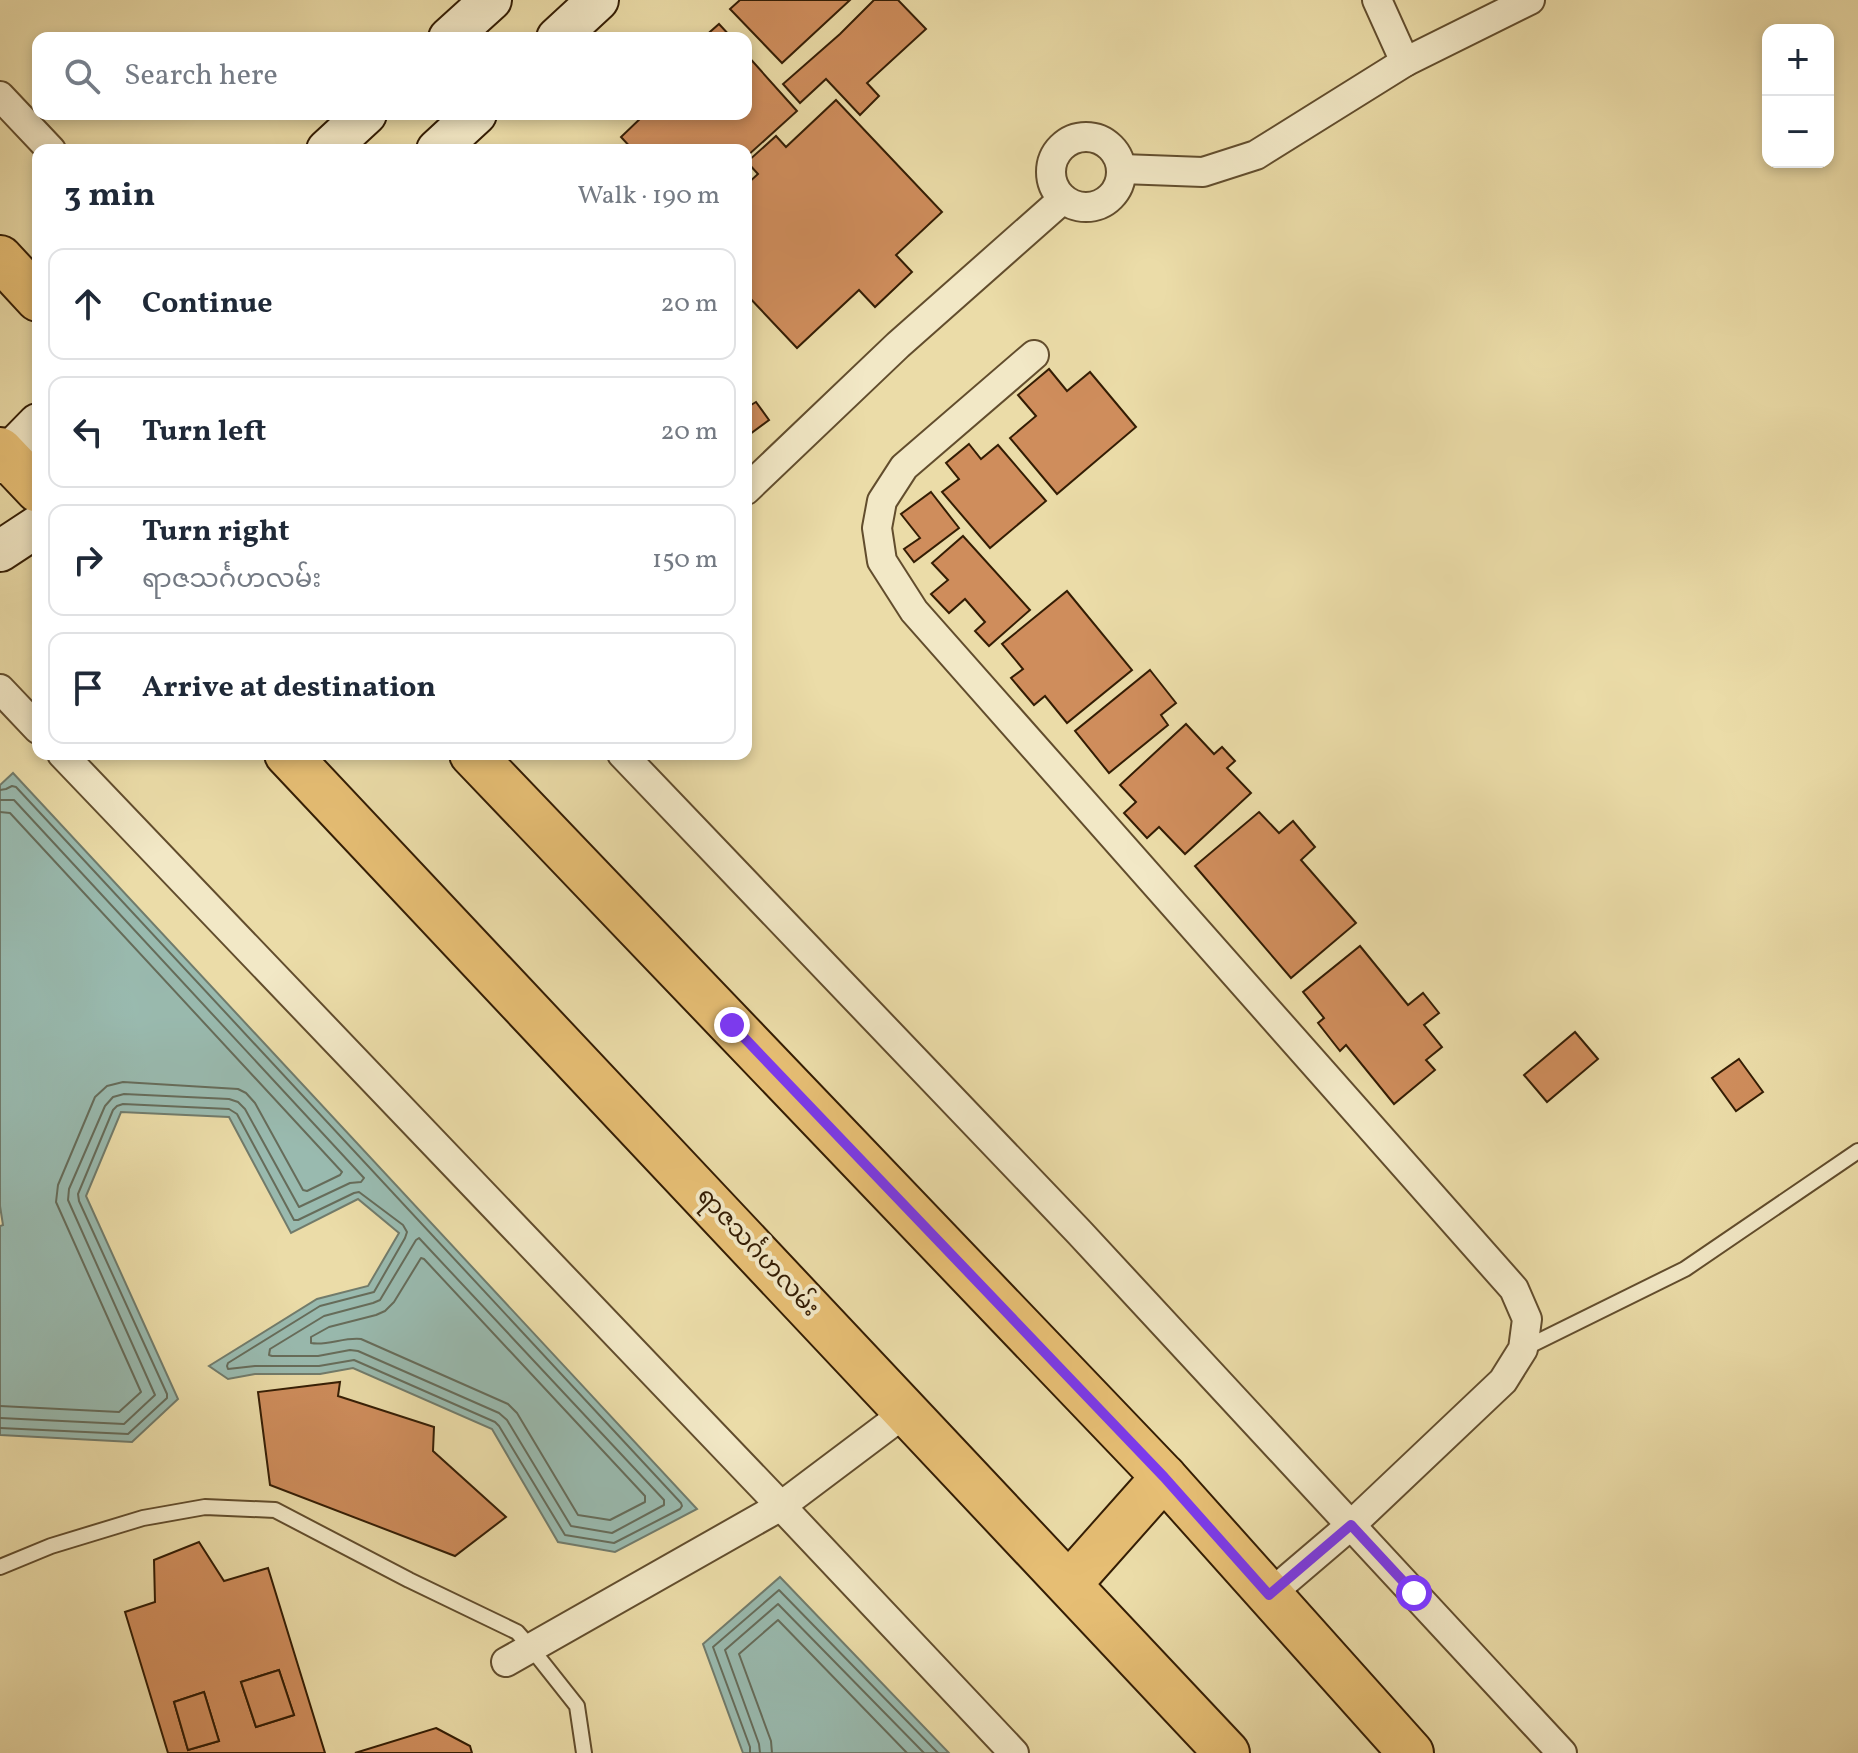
<!DOCTYPE html>
<meta charset="utf-8">
<style>
:root{--surface:#fff;--page:#f2f2f3;--text:#1f2937;--muted:#747a83;--line:#e0e1e3}
body{margin:0;font-family:Vollkorn,"Noto Sans Myanmar",serif;background:var(--page);color:var(--text)}
.controls{position:absolute;right:24px;top:24px;display:grid;overflow:hidden;border-radius:16px;box-shadow:0 4px 12px #0003}
.controls button{width:72px;height:72px;display:grid;place-items:center;padding:0;border:0;border-bottom:2px solid var(--line);background:var(--surface);color:var(--text);font:40px sans-serif}
.stop{position:absolute;width:24px;height:24px;margin:-18px;border:6px solid #7c3aed;border-radius:50%;background:#fff}
.stop.end{background:#7c3aed;border-color:#fff;box-shadow:0 2px 8px #0008}
.list{margin:0;padding:0;list-style:none}
h2{display:flex;justify-content:space-between;align-items:center;height:104px;margin:0;padding:0 32px;font-size:34px}
h2 small{font-size:26px;font-weight:400;color:var(--muted)}
.list li{display:grid;grid-template-columns:52px 1fr auto;gap:24px;align-items:center;box-sizing:border-box;height:112px;margin:0 16px 16px;padding:0 16px;border:2px solid var(--line);border-radius:16px}
.list b{display:block;font-size:30px;white-space:nowrap}
.list p{margin:0;font-size:26px;white-space:nowrap;color:var(--muted)}
.list em{font-size:26px;font-style:normal;color:var(--muted)}
.icon{flex:none;width:44px;height:44px;fill:none;stroke:currentColor;stroke-width:2;stroke-linecap:round;stroke-linejoin:round}
.map{position:relative;flex:none;width:1858px;height:1753px;overflow:hidden}
.search{position:absolute;background:var(--surface);box-shadow:0 4px 12px #0003;left:32px;top:32px;width:720px;height:88px;display:flex;align-items:center;gap:20px;box-sizing:border-box;padding:0 28px;border-radius:16px;color:var(--muted);font-size:30px}
.panel{position:absolute;background:var(--surface);box-shadow:0 4px 12px #0003;left:32px;top:144px;width:720px;height:616px;border-radius:16px}
.map>svg:first-child{display:block}
.water{fill:#99baaf;stroke:#717b6b;stroke-width:2}
.lines{fill:none;stroke-linecap:round;stroke-linejoin:round}
.shore{stroke:#666c5a;stroke-width:2}
.building{fill:#cf8d5c;stroke:#341d04;stroke-width:2;fill-rule:evenodd}
.service-casing{stroke:#624d2d;stroke-width:18}
.minor-casing{stroke:#624d2d;stroke-width:32}
.secondary-casing{stroke:#341d04;stroke-width:44}
.primary-casing{stroke:#341d04;stroke-width:48}
.trunk-casing{stroke:#341d04;stroke-width:48}
.service{stroke:#f2e8c6;stroke-width:14}
.minor{stroke:#f2e8c6;stroke-width:28}
.secondary{stroke:#f2e8c6;stroke-width:40}
.primary{stroke:#e6be74;stroke-width:44}
.trunk{stroke:#e6be74;stroke-width:44}
.route{stroke:#7c3aed;stroke-width:10}
.labels{text-anchor:middle;dominant-baseline:central;stroke-width:8;stroke-linejoin:round;paint-order:stroke}
.street-label{font-size:24px;fill:#341d04;stroke:#f2e8c6}
</style>
<div class="map">
<svg width="1858" height="1753" viewBox="0 0 1858 1753">
<rect width="100%" height="100%" fill="#ebdca8"/>
<filter id="stains"><feTurbulence type="fractalNoise" baseFrequency=".0025" numOctaves="4"/><feColorMatrix values="0 0 0 0 .2 0 0 0 0 .09 0 0 0 0 .02 0 0 0 .5 -.17"/></filter>
<radialGradient id="worn" r=".72"><stop offset=".6" stop-color="#630" stop-opacity="0"/><stop offset="1" stop-color="#630" stop-opacity=".3"/></radialGradient>
<g class="water">
<polygon points="13,773 697,1509 615,1552 558,1542 492,1429 353,1368 320,1374 255,1374 228,1379 209,1366 317,1299 368,1286 399,1233 358,1199 291,1233 229,1117 121,1112 86,1196 178,1399 132,1442 0,1435 0,1226 3,1225 0,1206 0,785"/>
<polygon points="780,1577 949,1753 743,1753 703,1644"/>
</g>
<g class="lines">
<g class="shore">
<polyline points="0,790 6,789 12,786 16,787 681,1503 682,1506 680,1509 614,1543 565,1535 499,1426 495,1422 354,1360 319,1366 255,1366 228,1369 227,1366 228,1363 320,1306 374,1292 405,1238 407,1232 403,1225 359,1192 354,1193 298,1220 294,1220 237,1114 229,1109 123,1104 117,1106 113,1110 78,1194 79,1201 167,1394 167,1398 128,1434 0,1428"/>
<polyline points="0,800 14,800 364,1178 361,1182 350,1183 299,1207 245,1109 238,1102 229,1099 124,1094 113,1097 105,1106 69,1189 68,1200 155,1395 124,1424 0,1418"/>
<polyline points="0,812 10,813 342,1172 340,1175 307,1191 303,1190 255,1103 246,1093 238,1089 123,1082 107,1086 95,1097 58,1185 56,1202 141,1392 119,1412 0,1406"/>
<polygon points="419,1238 664,1500 664,1505 612,1533 571,1526 507,1420 499,1413 358,1351 350,1350 318,1356 272,1356 269,1355 270,1349 324,1316 373,1303 380,1300 416,1240"/>
<path d="M421,1258l3,1 221,237v6l-35,18 -32,-5 -61,-102 -9,-9 -147,-65c-17,-2 -34,7 -50,4v-6l18,-10 47,-12 9,-4 9,-9z"/>
<polyline points="750,1753 750,1747 713,1647 779,1590 938,1753"/>
<polyline points="760,1753 759,1744 725,1650 778,1604 924,1753"/>
<polyline points="772,1753 771,1741 739,1654 778,1620 907,1753"/>
</g>
</g>
<g class="building">
<polygon points="740,0 850,0 782,63 730,9"/>
<polygon points="874,0 898,0 926,29 867,83 879,96 860,115 826,79 800,103 783,84 840,34"/>
<polygon points="719,24 732,38 703,38"/>
<polygon points="746,54 797,111 746,157 746,150 672,150 669,147 666,150 633,150 621,137 645,114 746,114"/>
<polygon points="836,100 942,212 896,255 912,272 875,307 859,290 797,348 746,294 746,185 758,174 747,162 776,136 786,147"/>
<polygon points="1049,369 1067,391 1090,372 1136,427 1057,494 1010,438 1036,416 1018,395"/>
<polygon points="756,402 769,420 750,434 746,428 746,408"/>
<polygon points="969,444 981,459 998,445 1046,501 990,548 942,492 959,479 946,463"/>
<polygon points="931,492 959,528 914,562 904,549 920,538 901,514"/>
<polygon points="963,536 1030,610 989,646 975,631 985,622 965,599 949,613 931,594 948,580 932,563"/>
<polygon points="1067,591 1132,670 1067,723 1045,696 1034,705 1011,678 1023,669 1002,644"/>
<polygon points="1150,670 1176,703 1161,715 1168,725 1109,773 1075,731"/>
<polygon points="1186,724 1214,754 1222,747 1235,761 1227,768 1251,793 1185,854 1159,827 1147,838 1124,813 1136,802 1120,785"/>
<polygon points="1259,812 1279,833 1293,821 1315,847 1301,860 1356,923 1291,978 1195,866"/>
<polygon points="1360,946 1408,1005 1423,993 1439,1013 1424,1025 1442,1047 1426,1060 1435,1070 1394,1104 1346,1045 1340,1051 1318,1023 1324,1018 1303,992"/>
<polygon points="1575,1032 1598,1059 1547,1102 1524,1075"/>
<polygon points="1739,1059 1763,1092 1736,1111 1712,1078"/>
<polygon points="340,1382 338,1396 434,1427 433,1451 506,1517 455,1556 270,1485 258,1392"/>
<path d="M199,1542l25,39 44,-13 57,185h-157l-43,-141 30,-10 -1,-42zM279,1670l15,45 -38,12 -15,-45zM204,1692l15,49 -31,9 -14,-48z"/>
<polygon points="279,1670 294,1715 256,1727 241,1682"/>
<polygon points="204,1692 219,1741 188,1750 174,1702"/>
<polygon points="436,1728 470,1746 472,1753 355,1753"/>
</g>
<g class="lines">
<defs>
<g id="service">
<polyline points="1523,1349 1685,1269 1858,1151"/>
<polyline points="0,1567 51,1546 143,1518 205,1507 275,1510 409,1580 517,1632 531,1648 577,1706 584,1753"/>
</g>
<g id="minor">
<polyline points="1377,0 1405,62"/>
<polyline points="0,96 51,150"/>
<circle cx="1086" cy="172" r="35"/>
<polyline points="1122,169 1203,172 1256,155 1405,62 1530,0"/>
<polyline points="1034,355 904,467 882,501 877,528 882,561 914,611 1514,1289 1527,1319 1523,1349 1503,1381 1351,1525 1269,1595"/>
<polyline points="746,490 898,345 1063,199"/>
<polyline points="0,689 38,729"/>
<polyline points="62,754 781,1506 1014,1753"/>
<polyline points="622,754 1079,1232 1562,1753"/>
<polyline points="506,1662 781,1506 906,1412"/>
</g>
<g id="secondary">
<polyline points="449,38 491,0"/>
<polyline points="557,38 598,0"/>
<polyline points="327,150 366,114"/>
<polyline points="437,150 476,114"/>
<polyline points="0,463 38,424"/>
<polyline points="0,551 38,526"/>
</g>
<g id="primary">
<polyline points="0,258 38,299"/>
<polyline points="0,450 38,490"/>
<polyline points="287,754 1227,1753"/>
<polyline points="472,754 1164,1477 1411,1753"/>
</g>
<polyline id="trunk" points="1069,1584 1164,1477"/>
</defs>
<use href="#service" class="service-casing"/>
<use href="#minor" class="minor-casing"/>
<use href="#secondary" class="secondary-casing"/>
<use href="#primary" class="primary-casing"/>
<use href="#trunk" class="trunk-casing"/>
<use href="#service" class="service"/>
<use href="#minor" class="minor"/>
<use href="#secondary" class="secondary"/>
<use href="#primary" class="primary"/>
<use href="#trunk" class="trunk"/>
</g>
<g class="lines">
<polyline class="route" points="732,1025 1164,1477 1269,1595 1351,1525 1414,1593"/>
</g>
<g class="labels">
<g class="street-label">
<text transform="translate(757 1253) rotate(47)">ရာဇသင်္ဂဟလမ်း</text>
</g>
</g>
<rect width="100%" height="100%" filter="url(#stains)"/>
<rect width="100%" height="100%" fill="url(#worn)"/>
</svg>
<div class="controls">
<button>+</button>
<button>−</button>
</div>
<div class="stop" style="left:1414px;top:1593px"></div>
<div class="stop end" style="left:732px;top:1025px"></div>
<div class="search"><svg class="icon" aria-label="search" viewBox="0 0 24 24"><circle cx="10" cy="10" r="6"/><path d="M15 15l6 6"/></svg>Search here</div>
<section class="panel">
<h2>3 min<small>Walk · 190 m</small></h2>
<ul class="list">
<li><svg class="icon" aria-label="ahead" viewBox="0 0 24 24"><path d="M12 20V5M6 11l6-6 6 6"/></svg><div><b>Continue</b></div><em>20 m</em></li>
<li><svg class="icon" aria-label="left" viewBox="0 0 24 24"><path d="M17 20v-9H6M10 6l-5 5 5 5"/></svg><div><b>Turn left</b></div><em>20 m</em></li>
<li><svg class="icon" aria-label="right" viewBox="0 0 24 24"><path d="M7 20v-9h11M14 6l5 5-5 5"/></svg><div><b>Turn right</b><p>ရာဇသင်္ဂဟလမ်း</p></div><em>150 m</em></li>
<li><svg class="icon" aria-label="arrive" viewBox="0 0 24 24"><path d="M6 21V4h12l-3 4 3 4H6"/></svg><div><b>Arrive at destination</b></div></li>
</ul>
</section>
</div>
